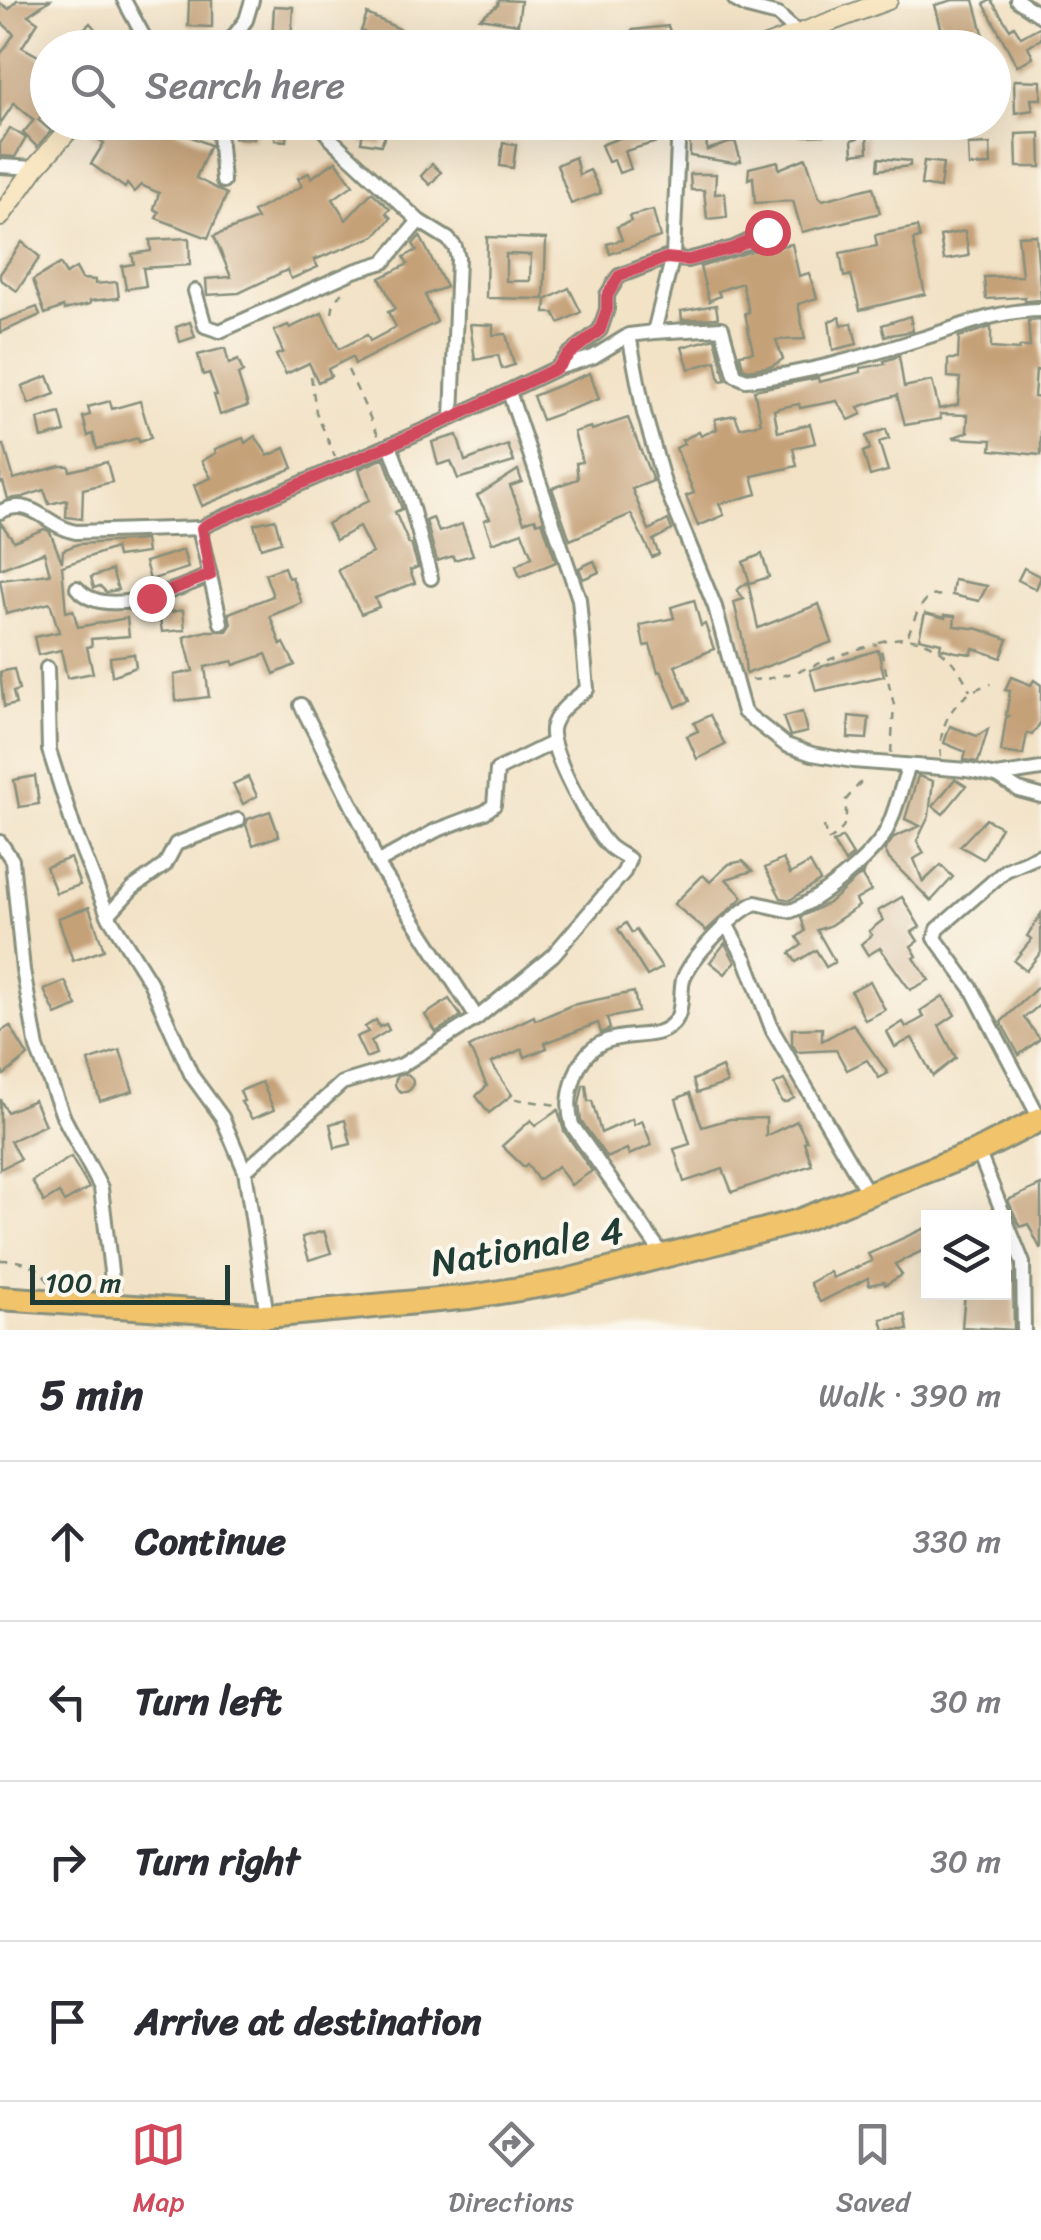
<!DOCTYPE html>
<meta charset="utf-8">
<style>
:root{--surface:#fff;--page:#f7f7f7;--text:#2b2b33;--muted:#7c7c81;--line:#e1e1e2;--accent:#d1495b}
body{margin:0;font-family:Sriracha,sans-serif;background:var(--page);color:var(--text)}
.controls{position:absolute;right:30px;bottom:30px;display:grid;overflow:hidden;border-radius:0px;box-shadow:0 10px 40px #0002}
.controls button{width:90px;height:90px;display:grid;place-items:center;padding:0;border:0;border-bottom:2px solid var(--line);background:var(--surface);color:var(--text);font:50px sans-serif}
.scale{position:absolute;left:30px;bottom:25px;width:200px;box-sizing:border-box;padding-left:10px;border:5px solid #1f3d34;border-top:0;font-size:28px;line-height:35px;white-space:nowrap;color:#1f3d34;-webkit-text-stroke:8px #fbf7ec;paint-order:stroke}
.stop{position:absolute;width:30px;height:30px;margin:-22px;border:8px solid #d1495b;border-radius:50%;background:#fff}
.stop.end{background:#d1495b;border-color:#fff;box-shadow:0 2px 10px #0008}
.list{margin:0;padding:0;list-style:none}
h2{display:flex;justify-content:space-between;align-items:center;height:130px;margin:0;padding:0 40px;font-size:42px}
h2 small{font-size:32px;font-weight:400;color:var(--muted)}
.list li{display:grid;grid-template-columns:65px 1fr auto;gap:30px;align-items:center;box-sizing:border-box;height:160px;padding:0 40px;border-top:2px solid var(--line)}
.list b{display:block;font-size:38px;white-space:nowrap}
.list em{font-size:32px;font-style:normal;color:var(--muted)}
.icon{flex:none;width:55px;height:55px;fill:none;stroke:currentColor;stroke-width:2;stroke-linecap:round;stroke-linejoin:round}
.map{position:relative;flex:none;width:1041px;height:1330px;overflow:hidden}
.search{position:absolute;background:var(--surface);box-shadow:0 10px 40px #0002;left:30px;right:30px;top:30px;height:110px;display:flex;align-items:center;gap:25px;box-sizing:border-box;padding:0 35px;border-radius:55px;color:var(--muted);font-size:38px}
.sheet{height:770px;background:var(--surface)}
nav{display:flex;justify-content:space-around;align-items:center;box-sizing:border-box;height:140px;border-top:2px solid var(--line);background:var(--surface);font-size:28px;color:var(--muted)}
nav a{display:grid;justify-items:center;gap:5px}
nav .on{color:var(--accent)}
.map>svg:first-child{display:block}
.building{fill:#c5a178;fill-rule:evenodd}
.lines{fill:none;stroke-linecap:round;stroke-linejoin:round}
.street-casing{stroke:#88907d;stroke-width:18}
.secondary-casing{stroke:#88907d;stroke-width:22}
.highway-casing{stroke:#88907d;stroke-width:28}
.path{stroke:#88907d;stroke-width:2.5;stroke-dasharray:8 8;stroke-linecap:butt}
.street{stroke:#fff;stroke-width:12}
.secondary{stroke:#f9e7c3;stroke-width:18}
.highway{stroke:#f1c36a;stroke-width:22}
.route{stroke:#d1495b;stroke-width:12}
.labels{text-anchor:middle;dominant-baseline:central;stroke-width:8;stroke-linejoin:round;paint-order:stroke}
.street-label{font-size:38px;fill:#1f3d34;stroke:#fbf7ec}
</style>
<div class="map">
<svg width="1041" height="1330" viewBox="0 0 1041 1330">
<rect width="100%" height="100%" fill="#fbf7ec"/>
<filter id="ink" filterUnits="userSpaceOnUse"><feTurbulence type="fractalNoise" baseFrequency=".01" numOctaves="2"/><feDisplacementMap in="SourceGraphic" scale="20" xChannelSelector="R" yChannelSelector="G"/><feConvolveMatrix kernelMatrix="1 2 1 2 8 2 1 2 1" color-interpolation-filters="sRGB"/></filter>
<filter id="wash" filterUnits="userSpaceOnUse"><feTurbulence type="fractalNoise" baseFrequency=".0048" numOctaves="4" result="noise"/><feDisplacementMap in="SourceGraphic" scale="40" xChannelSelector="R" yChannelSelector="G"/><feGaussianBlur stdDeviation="2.25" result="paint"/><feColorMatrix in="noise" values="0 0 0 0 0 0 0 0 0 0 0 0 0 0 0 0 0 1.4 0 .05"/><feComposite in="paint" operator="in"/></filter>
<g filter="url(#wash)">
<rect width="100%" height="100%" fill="#f2e2c6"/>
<g id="blocks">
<g class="building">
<polygon points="17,0 50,0 28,15 38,22 22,47 47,61 39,76 48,84 48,109 38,120 51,131 37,147 23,133 34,120 14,103 0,124 0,55 14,34 0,21 0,3 9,9"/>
<polygon points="189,0 212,0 212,27 188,26"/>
<polygon points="499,0 521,1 518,24 480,18 498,5"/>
<polygon points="953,0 974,0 987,48 965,48 960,30 943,35 935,5"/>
<polygon points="991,0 1010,29 1014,26 1021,37 1041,26 1041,39 1028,46 1033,57 1017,66 984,4"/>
<polygon points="274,6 293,7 291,42 272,40"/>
<polygon points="367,14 402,30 394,48 384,48 370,42 373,36 361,31"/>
<polygon points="90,23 102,37 92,48 64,48"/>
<polygon points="668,26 676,48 634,48 632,30"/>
<polygon points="913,33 918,48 876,48 876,46"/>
<polygon points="1014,80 1041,81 1041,99 1031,99 1033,110 1015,113"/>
<polygon points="93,122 157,122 210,145 196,178 227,194 208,238 156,218 159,212 154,209 159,193 141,185 134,192 127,184 125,188 91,164 104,143 87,131"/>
<polygon points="235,122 255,122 254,139 234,138"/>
<polygon points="276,122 287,122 286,141 275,140"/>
<polygon points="365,122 391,122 381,145 361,142"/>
<polygon points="393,122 429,122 423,136"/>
<polygon points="632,122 669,122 668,139 625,151 631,169 619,173 614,160 608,162 601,145 635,132"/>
<polygon points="690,122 705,122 707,150 735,141 741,161 734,163 690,156"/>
<polygon points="800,122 824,122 824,135 801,136"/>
<polygon points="10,128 26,138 15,157 0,156 0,144"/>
<polygon points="1040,133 1041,167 1017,167 1016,134"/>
<polygon points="867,134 868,152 853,154 852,140"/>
<polygon points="503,143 516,145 513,168 500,166"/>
<polygon points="990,144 991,165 969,166 968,145"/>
<polygon points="575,157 579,175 590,170 601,193 571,204 557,165"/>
<polygon points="806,158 819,197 823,200 873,187 880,213 802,232 793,201 755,203 753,177 748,179 749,168 778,161 779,169"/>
<polygon points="879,158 910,161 910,166 878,170"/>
<polygon points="336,161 353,185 333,199 346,220 372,192 390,209 386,213 391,218 375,236 314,260 318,267 291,279 287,270 239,293 207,295 206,279 231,277 214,236 257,219 253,212 302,186 298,178 309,173 311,178"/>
<polygon points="924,161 943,163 940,188 921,185"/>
<polygon points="432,164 441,172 430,185 421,176"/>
<polygon points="690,174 716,174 715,194 725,193 727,217 707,219 704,190 691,190"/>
<polygon points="653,210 660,237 610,254 607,244 622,240 617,227 631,221 629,216"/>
<polygon points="917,227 920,238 913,240 925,294 860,310 851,275 844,277 840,253 877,246 875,235"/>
<polygon points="965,231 969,256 944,260 940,236"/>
<polygon points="1036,235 1041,300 1025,301 1025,297 986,299 984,277 1022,276 1018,236"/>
<polygon points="420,236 446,287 425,295 437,322 355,364 352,357 328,369 331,376 318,382 309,363 286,374 276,355 283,352 274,331 288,325 290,328 322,313 339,349 367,335 370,341 396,327 388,312 395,309 380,278 408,264 404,257 417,250 413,244"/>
<path d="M487,237l59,2 -2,60 -58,-1zM506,254l25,1 -1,26h-24z"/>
<polygon points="189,238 190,265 143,268 146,286 126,289 122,266 134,264 132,254 151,251 150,240"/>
<polygon points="22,242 40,257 17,291 0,279 0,274"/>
<polygon points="792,244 799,276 809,273 817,298 798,304 805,339 776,340 783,359 772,366 748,370 743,368 740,354 753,352 745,313 749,312 742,283 718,291 720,296 709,301 700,267 752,251"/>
<polygon points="60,264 66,274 76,268 82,279 95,280 95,284 117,282 119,298 90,301 90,304 64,310 63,307 45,314 33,280"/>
<polygon points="569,288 581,312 559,323 554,313 545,313 546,300"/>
<polygon points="716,305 718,318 682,320 681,311"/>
<polygon points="37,307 40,315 0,333 0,321"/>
<polygon points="910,316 913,331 885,336 882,325"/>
<polygon points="840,317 842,325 852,323 857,344 833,350 829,321"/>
<polygon points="1041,320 1041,371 1036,370 1034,397 1041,398 1041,455 991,450 992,440 952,438 970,431 967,431 968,415 940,414 941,419 905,425 897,395 858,407 862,414 849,420 837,401 800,408 799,404 779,408 774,410 778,432 810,424 815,443 793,448 797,466 752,476 757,494 719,504 724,515 698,526 686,496 694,493 676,448 684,444 682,440 699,432 701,436 717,429 715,419 735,415 740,428 761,423 754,390 818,378 819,382 861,372 861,368 885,364 884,361 899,356 904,387 932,381 939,409 958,405 960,378 948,377 948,359 958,359 959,337 991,327 991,348 1019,350 1020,347 1030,347 1028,321"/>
<polygon points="190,322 195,337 180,342 176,327"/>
<polygon points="470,324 493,325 493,335 506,334 514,365 502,369 498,355 475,360"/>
<polygon points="715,338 725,378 726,380 720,381 716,361 689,369 682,347"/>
<polygon points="225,348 229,364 238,360 243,372 238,375 248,406 220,415 214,395 217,395 209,373 203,375 198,355"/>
<polygon points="590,373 599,399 542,420 533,396"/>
<polygon points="48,376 55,394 29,404 22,386"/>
<polygon points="110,401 112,409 140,401 151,438 139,442 138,438 97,449 93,434 88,436 83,417 90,415 88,407"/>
<polygon points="60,413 65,432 42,438 38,419"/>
<polygon points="628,418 653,481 632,489 649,530 668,520 672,530 653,540 659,554 652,557 631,514 570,540 552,488 578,479 576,463 582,462 574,432 591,427 592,430"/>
<polygon points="886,429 889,439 879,442 888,471 870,476 863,452 870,449 866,436"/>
<polygon points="457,435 465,461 508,445 514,462 458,479 451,461 438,465 432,442"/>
<polygon points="255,436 268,456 285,448 293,468 202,506 194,485 211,478 202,461 216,453 215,449 243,438 245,443"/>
<polygon points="0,445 4,445 14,479 60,466 69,466 70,471 107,462 112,482 83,489 82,519 66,517 67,500 49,504 44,490 23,497 8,499 3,482 0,483"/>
<polygon points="384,458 402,509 395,512 409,544 411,544 418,567 410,570 415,583 375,598 379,607 361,614 338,570 372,553 359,527 336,540 327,524 369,500 359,469"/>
<polygon points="518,470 522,482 510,486 524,522 535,518 537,523 542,521 556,562 520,577 516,566 532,557 522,532 492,543 484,520 490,518 477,496"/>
<polygon points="433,518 439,532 462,524 473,555 454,560 453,556 437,561 426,521"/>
<polygon points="275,519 281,542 261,548 254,524"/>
<polygon points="0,522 14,541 44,529 50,532 62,562 63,550 78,544 145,540 147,553 117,557 115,548 62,566 66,612 73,610 78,627 127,618 129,636 91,639 92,646 87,647 93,673 67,678 61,650 38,655 34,637 59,632 50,603 6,614 0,580 50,574 44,552 0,569"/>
<polygon points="183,550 188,568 150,580 145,562"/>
<polygon points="762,554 769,577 750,583 743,562"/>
<polygon points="594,561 599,572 583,579 579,568"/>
<polygon points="284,567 288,578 292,577 302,603 270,616 281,645 284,643 295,665 274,674 266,654 234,665 233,661 205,667 209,697 176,701 174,675 193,671 184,637 207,631 227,631 231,625 229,613 273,596 265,574"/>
<polygon points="1024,568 1041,577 1036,589 1018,580"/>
<polygon points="112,570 118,590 106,592 100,586 94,588 91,577"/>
<polygon points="954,580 987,586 979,601 952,595"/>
<polygon points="748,582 758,628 819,604 832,642 746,674 743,641 734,602 744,599 737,590"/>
<polygon points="694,600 701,626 705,624 714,649 675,666 690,701 676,707 661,671 658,672 650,645 644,646 640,625 674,618 671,607"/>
<polygon points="183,610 185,630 162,632 159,614"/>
<polygon points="925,613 945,618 945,615 955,616 954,626 979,629 1008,639 1001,658 973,648 972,654 956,652 940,648 941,643 919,638"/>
<polygon points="878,650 884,676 816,691 810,670"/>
<polygon points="134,654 136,667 112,676 110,657"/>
<polygon points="14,669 19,690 13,692 16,704 4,707 0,672"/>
<polygon points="1011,677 1031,685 1034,680 1041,685 1041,722 1032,735 1027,733 1023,755 1001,752 1006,718 1009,716 1006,715 1010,691 1005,690"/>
<polygon points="802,712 807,732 790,736 783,717"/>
<polygon points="710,715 725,745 697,759 687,736 698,731 694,723"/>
<polygon points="849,716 869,718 867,739 848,738"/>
<polygon points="950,726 977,736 988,729 978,762 964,760 966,752 944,743"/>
<polygon points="35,776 39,804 19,807 14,780"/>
<polygon points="918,776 933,781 929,816 917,841 924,853 914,859 923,882 941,865 953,877 931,901 889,859 885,850 894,837 920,826 905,819"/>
<polygon points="248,777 257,796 243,804 233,784"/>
<polygon points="955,779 966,786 943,814 933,806"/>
<polygon points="270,811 279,836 253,845 246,825 248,819"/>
<polygon points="986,819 1001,827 983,859 960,846"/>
<polygon points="842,837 853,855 845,862 833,843"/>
<polygon points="70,858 80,885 56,893 46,867"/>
<polygon points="783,859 790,874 810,863 820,881 790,900 781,898 765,868"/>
<polygon points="743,861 753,871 726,879 743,897 706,931 674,904 703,875 710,882 729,864"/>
<polygon points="863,873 862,876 871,891 856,900 859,906 829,926 817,930 835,962 826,967 816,950 796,962 790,953 802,945 797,937 805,931 801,917 830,902"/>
<polygon points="902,897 920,927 912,932 918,941 911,946 917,956 914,958 929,980 910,990 880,948 868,955 861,944 872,935 869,931 883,920 878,911"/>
<polygon points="89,907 104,950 73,961 58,918"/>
<polygon points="1041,914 1041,952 1026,971 1014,961 1032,939 1027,936"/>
<polygon points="626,923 632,933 636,930 662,968 647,976 618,929"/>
<polygon points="725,943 735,962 725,974 710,962"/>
<polygon points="65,981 77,1006 56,1015 44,990"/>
<polygon points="870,981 885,1010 865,1020 851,991"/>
<polygon points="1041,984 1041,1004 1024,1018 1040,1039 1019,1055 1001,1022"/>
<polygon points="634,992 638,1012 607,1018 610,1029 601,1033 598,1023 545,1043 547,1048 525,1057 522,1049 491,1063 512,1095 489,1113 476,1096 487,1086 469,1047 534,1016 535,1020 542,1018 572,1005"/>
<polygon points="943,996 955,1015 939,1026 956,1058 933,1076 912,1038 895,1047 887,1032 903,1022 906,1027 924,1017 920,1011"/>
<polygon points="449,999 461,1016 436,1032 425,1015"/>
<polygon points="376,1020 379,1027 386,1024 389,1030 371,1041 376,1054 366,1058 356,1037 368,1032 365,1027"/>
<polygon points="853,1024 888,1073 879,1078 867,1060 847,1070 836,1050 797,1052 792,1044 792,1029 822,1028 822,1041"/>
<polygon points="10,1026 28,1056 4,1075 0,1068 0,1032"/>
<polygon points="120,1050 133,1091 100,1101 88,1061"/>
<polygon points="722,1067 727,1083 697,1093 693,1080"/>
<circle cx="404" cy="1083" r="9"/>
<polygon points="784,1080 794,1098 787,1102 782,1102 774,1085"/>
<polygon points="262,1082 274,1110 252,1119 241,1102 244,1101 240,1091"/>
<polygon points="583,1085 586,1085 588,1101 592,1101 601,1133 632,1119 634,1125 642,1121 652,1145 629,1155 627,1149 607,1158 581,1121 579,1105"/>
<polygon points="690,1093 702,1127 730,1119 766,1118 766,1136 797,1121 807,1141 804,1142 812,1165 732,1192 723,1169 684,1182 674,1149 690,1144 676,1099"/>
<polygon points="0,1099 7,1112 34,1100 45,1125 10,1141 20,1159 0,1169"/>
<polygon points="558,1110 564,1131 592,1171 571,1185 558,1166 538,1180 527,1164 524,1167 502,1146 531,1120 535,1126"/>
<polygon points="345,1120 351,1144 335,1148 330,1124"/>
<polygon points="71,1157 89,1188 64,1202 59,1193 44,1202 32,1181"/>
<polygon points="1041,1185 1041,1250 1028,1224 1020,1227 1008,1200"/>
<polygon points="925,1228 928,1248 895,1264 902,1275 885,1285 884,1282 869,1285 868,1278 820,1302 810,1283 830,1272 833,1278 872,1261 868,1254"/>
<polygon points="324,1231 331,1253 309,1260 302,1237"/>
<polygon points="1004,1273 1013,1274 1014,1330 962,1327 965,1292 1004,1292"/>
<polygon points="905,1314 908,1330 884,1330 881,1319"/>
</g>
</g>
</g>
<g filter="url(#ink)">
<use href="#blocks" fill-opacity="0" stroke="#88907d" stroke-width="2.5"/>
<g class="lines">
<defs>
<g id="street">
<polyline points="124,0 150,48"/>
<polyline points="735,0 747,7 778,15 799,34"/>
<polyline points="1017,0 1041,16"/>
<polyline points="225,48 246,20 252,0"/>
<polyline points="218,122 223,181"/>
<polyline points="319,122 330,138 419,221 448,239 455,247 458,258 452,418"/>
<polyline points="0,166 35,168"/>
<polyline points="195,291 205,326 220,331 354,271 384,262 419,221"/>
<path d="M654,332l68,-4 13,47 11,5c60,-6 117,-23 174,-41 40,-12 78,-29 121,-29"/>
<polyline points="629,335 644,413 664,483 715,607 744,712 786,745 812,754 853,761 967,770 997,776 1041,769"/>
<polyline points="557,368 568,355 600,330 607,309 607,295 619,276 666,258 687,260 734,248 771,231"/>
<polyline points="390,445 409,497 431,578"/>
<path d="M0,512c33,-17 46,15 76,20l126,-4"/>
<path d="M77,588c27,33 102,1 133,-13"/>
<polyline points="221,623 201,537 202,528 208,524 452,418 557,368 593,357 629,335 654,332 673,256 679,122"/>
<polyline points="47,668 49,750 75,832 108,915 150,982 192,1076 222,1117 245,1171 267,1316"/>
<polyline points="301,705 364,829 377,863 477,1018"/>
<polyline points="997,776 1019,790 1041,796"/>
<polyline points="0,842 12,860 23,970 37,1048 64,1118 101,1188 115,1305"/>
<polyline points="377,863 435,831 485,812 494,805 497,770 552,743"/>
<polyline points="108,915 133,888 165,865 176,844 238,820"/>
<polyline points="726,924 746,960 773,1031 869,1195"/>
<polyline points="1040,1119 972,989 935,938 938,929 1006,870 1041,855"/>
<polyline points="978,1151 1023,1263 1024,1330"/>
<path d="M245,1171l97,-88 60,-18 75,-47 76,-63 71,-83 5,-13c-6,-4 -15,-8 -20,-13 -17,-16 -60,-95 -57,-117 3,-17 22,-30 35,-40l-8,-90 -70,-207"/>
<path d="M665,1258l-93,-133c-5,-19 -3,-33 4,-52 24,-59 80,-20 101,-55 6,-11 3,-26 6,-38 7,-22 52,-68 73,-77l35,8c29,-12 76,-50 93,-76 12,-21 16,-47 25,-69"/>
</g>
<g id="secondary">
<polyline points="761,48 888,0"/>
<polyline points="0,217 35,168 76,122"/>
</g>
<polyline id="highway" points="0,1298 267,1316 470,1297 562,1282 796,1222 978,1151 1041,1119"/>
</defs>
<use href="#street" class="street-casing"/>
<use href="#secondary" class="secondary-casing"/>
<use href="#highway" class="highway-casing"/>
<g class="path">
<polyline points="332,313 334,302 343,291"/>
<polyline points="348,370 379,437"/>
<polyline points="311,376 316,412 335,457"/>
<polyline points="908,635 918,610 929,596 946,595"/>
<path d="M751,680c45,-1 82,-26 126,-36"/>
<path d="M891,753l3,-48 -15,-63c44,-13 74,10 91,49"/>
<path d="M941,757c-4,-35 17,-65 50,-73"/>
<path d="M824,826l3,15c18,-9 21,-20 18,-40l20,-24"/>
<polyline points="515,1099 557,1105"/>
<path d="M0,1260c21,0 39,3 49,23"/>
</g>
<use href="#street" class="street"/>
<use href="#secondary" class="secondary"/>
<use href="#highway" class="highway"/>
</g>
</g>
<g class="lines" filter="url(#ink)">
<polyline class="route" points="151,598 210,575 202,528 208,524 452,418 557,368 568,355 600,330 607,309 607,296 619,276 666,258 688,260 734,248 767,232"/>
</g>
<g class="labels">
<g class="street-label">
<text transform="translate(527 1247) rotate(-10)">Nationale 4</text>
</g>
</g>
</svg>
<div class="controls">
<button><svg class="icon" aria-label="layers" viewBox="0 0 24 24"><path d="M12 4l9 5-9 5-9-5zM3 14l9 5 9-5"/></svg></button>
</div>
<div class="scale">100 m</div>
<div class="stop" style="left:767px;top:232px"></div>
<div class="stop end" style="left:151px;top:598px"></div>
<div class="search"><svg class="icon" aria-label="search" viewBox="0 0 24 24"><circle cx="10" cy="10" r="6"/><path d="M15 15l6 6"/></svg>Search here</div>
</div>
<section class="sheet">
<h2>5 min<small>Walk · 390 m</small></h2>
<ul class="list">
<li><svg class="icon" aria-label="ahead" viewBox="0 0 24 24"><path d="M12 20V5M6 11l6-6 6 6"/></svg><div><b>Continue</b></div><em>330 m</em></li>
<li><svg class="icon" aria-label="left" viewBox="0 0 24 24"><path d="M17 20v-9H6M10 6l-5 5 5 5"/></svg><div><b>Turn left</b></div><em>30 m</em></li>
<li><svg class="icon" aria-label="right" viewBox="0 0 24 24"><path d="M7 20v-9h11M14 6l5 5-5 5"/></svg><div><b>Turn right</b></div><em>30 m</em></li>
<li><svg class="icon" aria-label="arrive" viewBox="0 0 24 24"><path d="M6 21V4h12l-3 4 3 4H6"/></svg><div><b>Arrive at destination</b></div></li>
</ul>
</section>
<nav>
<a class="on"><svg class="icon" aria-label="map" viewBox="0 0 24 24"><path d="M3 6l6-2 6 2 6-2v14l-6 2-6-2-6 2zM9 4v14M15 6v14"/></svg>Map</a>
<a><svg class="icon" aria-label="directions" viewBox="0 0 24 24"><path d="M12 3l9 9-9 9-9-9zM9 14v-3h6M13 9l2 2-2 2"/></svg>Directions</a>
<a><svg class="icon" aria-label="saved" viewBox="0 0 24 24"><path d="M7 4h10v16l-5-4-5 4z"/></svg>Saved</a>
</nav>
